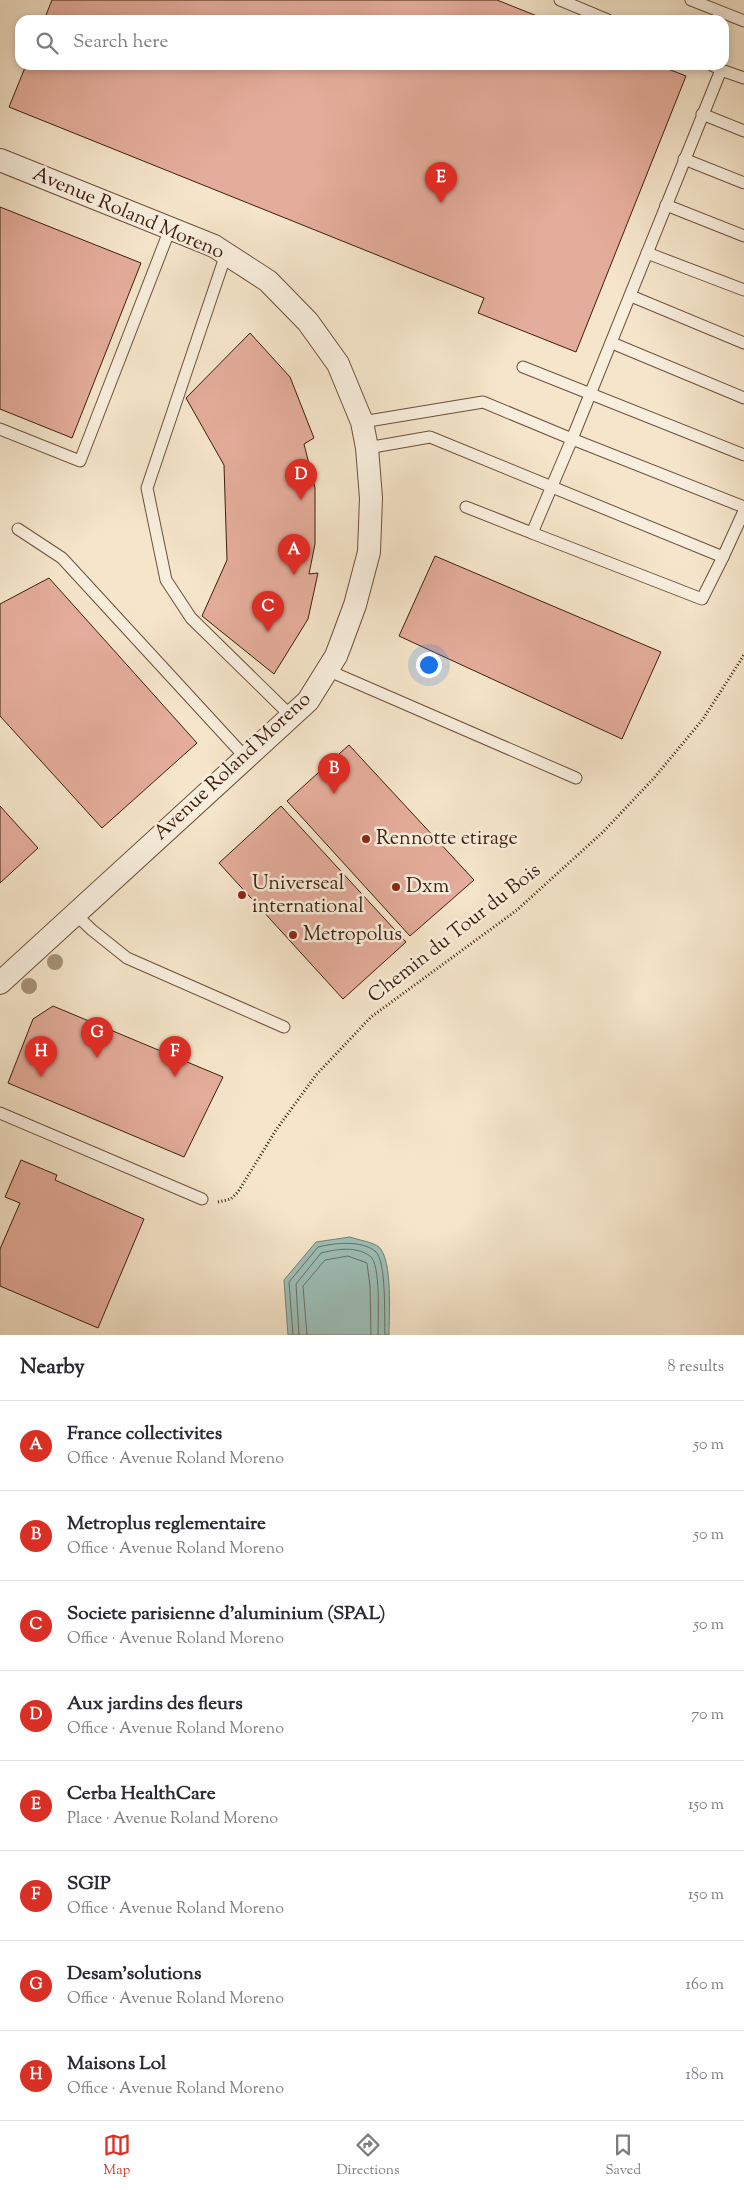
<!DOCTYPE html>
<meta charset="utf-8">
<style>
:root{--surface:#fff;--page:#f2f2f3;--text:#2b2b33;--muted:#7c7c81;--line:#e1e1e2;--accent:#d93025}
body{margin:0;font-family:"Sorts Mill Goudy",serif;background:var(--page);color:var(--text)}
.you{position:absolute;left:428px;top:664px;width:18px;height:18px;margin:-12px;border:4px solid #fff;border-radius:50%;background:#1a73e8;box-shadow:0 0 0 8px #1a73e833}
.badge{display:grid;place-items:center;width:32px;height:32px;border-radius:50%;background:var(--accent);color:#fff;font-size:16px;font-weight:700}
.pin{position:absolute;translate:-50% -41px;filter:drop-shadow(0 1px 2px #0008)}
.pin::after{content:'';position:absolute;top:26px;width:18px;height:15px;background:inherit;clip-path:polygon(0 0,100% 0,50% 100%)}
.list{margin:0;padding:0;list-style:none}
h2{display:flex;justify-content:space-between;align-items:center;height:65px;margin:0;padding:0 20px;font-size:21px}
h2 small{font-size:16px;font-weight:400;color:var(--muted)}
.list li{display:grid;grid-template-columns:32px 1fr auto;gap:15px;align-items:center;box-sizing:border-box;height:90px;padding:0 20px;border-top:1px solid var(--line)}
.list b{display:block;font-size:19px;white-space:nowrap}
.list p{margin:0;font-size:16px;white-space:nowrap;color:var(--muted)}
.list em{font-size:16px;font-style:normal;color:var(--muted)}
.icon{flex:none;width:28px;height:28px;fill:none;stroke:currentColor;stroke-width:2;stroke-linecap:round;stroke-linejoin:round}
.map{position:relative;flex:none;width:744px;height:1335px;overflow:hidden}
.search{position:absolute;background:var(--surface);box-shadow:0 2px 8px #0003;left:15px;right:15px;top:15px;height:55px;display:flex;align-items:center;gap:12px;box-sizing:border-box;padding:0 18px;border-radius:15px;color:var(--muted);font-size:19px}
.sheet{height:785px;background:var(--surface)}
nav{display:flex;justify-content:space-around;align-items:center;box-sizing:border-box;height:70px;border-top:1px solid var(--line);background:var(--surface);font-size:14px;color:var(--muted)}
nav a{display:grid;justify-items:center;gap:2px}
nav .on{color:var(--accent)}
.map>svg:first-child{display:block}
.water{fill:#9cbfb7;stroke:#767f73}
.lines{fill:none;stroke-linecap:round;stroke-linejoin:round}
.shore{stroke:#6d6e62;stroke-width:1}
.building{fill:#e4ac9a;stroke:#3e1e0d}
.service-casing{stroke:#6c503c;stroke-width:13}
.minor-casing{stroke:#6c503c;stroke-width:24}
.path{stroke:#3e1e0d;stroke-width:3;stroke-dasharray:1 2.5;stroke-linecap:butt}
.service{stroke:#f8eedd;stroke-width:11}
.minor{stroke:#f8eedd;stroke-width:22}
.tree{fill:#a69278}
.poi-dot{fill:#8f2418;stroke:#f8eedd;stroke-width:2}
.labels{text-anchor:middle;dominant-baseline:central;stroke-width:5;stroke-linejoin:round;paint-order:stroke}
.street-label{font-size:20px;fill:#3e1e0d;stroke:#f8eedd}
.poi-label{font-size:20px;fill:#3e1e0d;stroke:#f8eedd;text-anchor:start}
</style>
<div class="map">
<svg width="744" height="1335" viewBox="0 0 744 1335">
<rect width="100%" height="100%" fill="#f5e5ca"/>
<filter id="stains"><feTurbulence type="fractalNoise" baseFrequency=".004" numOctaves="4"/><feColorMatrix values="0 0 0 0 .2 0 0 0 0 .09 0 0 0 0 .02 0 0 0 .5 -.17"/></filter>
<radialGradient id="worn" r=".72"><stop offset=".6" stop-color="#630" stop-opacity="0"/><stop offset="1" stop-color="#630" stop-opacity=".3"/></radialGradient>
<path class="water" d="M350,1237c8,3 23,5 29,10 14,14 10,68 10,88h-101l-4,-55 32,-38z"/>
<g class="lines">
<g class="shore">
<path d="M293,1335l-4,-53 29,-35c16,-4 43,-7 57,4 12,9 9,68 10,84"/>
<path d="M299,1335l-3,-51 25,-31c16,-4 35,-7 49,3 11,7 8,65 8,79"/>
<polyline points="307,1335 303,1286 325,1260 348,1256 367,1263 370,1286 371,1335"/>
</g>
</g>
<g class="building">
<polygon points="52,0 497,0 547,20 44,20"/>
<polygon points="26,65 658,65 686,76 576,352 478,313 484,298 9,107"/>
<polygon points="0,207 141,263 72,438 0,409"/>
<polygon points="250,333 290,377 314,438 304,444 315,488 315,544 309,574 318,573 308,619 274,674 202,616 227,560 224,465 186,398"/>
<polygon points="435,556 661,652 622,739 399,636"/>
<polygon points="49,578 197,743 102,828 0,716 0,604"/>
<polygon points="349,745 474,880 410,936 287,801"/>
<polygon points="0,806 38,848 0,883"/>
<polygon points="281,806 406,942 343,999 219,863"/>
<polygon points="53,1006 223,1077 184,1157 8,1083 33,1019"/>
<polygon points="21,1160 57,1175 55,1180 144,1219 98,1328 0,1286 0,1249 20,1203 5,1197"/>
</g>
<g class="lines">
<defs>
<g id="service">
<polyline points="560,0 608,20"/>
<polyline points="691,0 744,21"/>
<polyline points="721,70 744,78"/>
<polyline points="702,114 744,131"/>
<polyline points="684,159 744,183"/>
<polyline points="666,205 744,236"/>
<polyline points="647,253 744,290"/>
<polyline points="226,254 147,488 166,580 191,618 291,716"/>
<polyline points="631,296 744,343"/>
<polyline points="612,343 744,398"/>
<polyline points="523,367 744,455"/>
<polyline points="362,422 483,402 572,439 721,70 712,65"/>
<polyline points="0,429 80,461 170,229"/>
<polyline points="367,448 430,437 723,557 744,511"/>
<polyline points="466,507 532,533"/>
<polyline points="18,529 62,558 246,758"/>
<polyline points="723,557 702,599 532,533 572,439 744,507"/>
<polyline points="327,670 576,778"/>
<polyline points="75,914 92,930 127,958 284,1027"/>
<polyline points="0,1113 202,1199"/>
</g>
<polyline id="minor" points="0,160 214,246 268,281 308,322 338,364 362,422 367,448 371,498 369,552 355,605 341,643 336,656 308,701 0,983"/>
</defs>
<use href="#service" class="service-casing"/>
<use href="#minor" class="minor-casing"/>
<polyline class="path" points="218,1202 231,1199 238,1192 276,1130 316,1075 371,1017 517,910 603,832 654,778 703,719 744,655"/>
<use href="#service" class="service"/>
<use href="#minor" class="minor"/>
</g>
<g class="tree">
<circle cx="55" cy="962" r="8"/>
<circle cx="29" cy="986" r="8"/>
</g>
<g class="poi-dot">
<circle cx="366" cy="839" r="5"/>
<circle cx="396" cy="887" r="5"/>
<circle cx="242" cy="895" r="5"/>
<circle cx="293" cy="935" r="5"/>
</g>
<g class="labels">
<g class="street-label">
<text transform="translate(128 214) rotate(23)">Avenue Roland Moreno</text>
<text transform="translate(233 767) rotate(-43)">Avenue Roland Moreno</text>
<text transform="translate(455 934) rotate(-38)">Chemin du Tour du Bois</text>
</g>
<g class="poi-label">
<text x="376" y="839">Rennotte etirage</text>
<text x="252" y="884">Universeal<tspan x="252" dy="23">international</tspan></text>
<text x="406" y="887">Dxm</text>
<text x="303" y="935">Metropolus</text>
</g>
</g>
<rect width="100%" height="100%" filter="url(#stains)"/>
<rect width="100%" height="100%" fill="url(#worn)"/>
</svg>
<div class="you"></div>
<div class="pin badge" style="left:294px;top:575px">A</div>
<div class="pin badge" style="left:334px;top:794px">B</div>
<div class="pin badge" style="left:268px;top:632px">C</div>
<div class="pin badge" style="left:301px;top:500px">D</div>
<div class="pin badge" style="left:441px;top:203px">E</div>
<div class="pin badge" style="left:175px;top:1077px">F</div>
<div class="pin badge" style="left:97px;top:1058px">G</div>
<div class="pin badge" style="left:41px;top:1077px">H</div>
<div class="search"><svg class="icon" aria-label="search" viewBox="0 0 24 24"><circle cx="10" cy="10" r="6"/><path d="M15 15l6 6"/></svg>Search here</div>
</div>
<section class="sheet">
<h2>Nearby<small>8 results</small></h2>
<ul class="list">
<li><span class="badge">A</span><div><b>France collectivites</b><p>Office · Avenue Roland Moreno</p></div><em>50 m</em></li>
<li><span class="badge">B</span><div><b>Metroplus reglementaire</b><p>Office · Avenue Roland Moreno</p></div><em>50 m</em></li>
<li><span class="badge">C</span><div><b>Societe parisienne d'aluminium (SPAL)</b><p>Office · Avenue Roland Moreno</p></div><em>50 m</em></li>
<li><span class="badge">D</span><div><b>Aux jardins des fleurs</b><p>Office · Avenue Roland Moreno</p></div><em>70 m</em></li>
<li><span class="badge">E</span><div><b>Cerba HealthCare</b><p>Place · Avenue Roland Moreno</p></div><em>150 m</em></li>
<li><span class="badge">F</span><div><b>SGIP</b><p>Office · Avenue Roland Moreno</p></div><em>150 m</em></li>
<li><span class="badge">G</span><div><b>Desam'solutions</b><p>Office · Avenue Roland Moreno</p></div><em>160 m</em></li>
<li><span class="badge">H</span><div><b>Maisons Lol</b><p>Office · Avenue Roland Moreno</p></div><em>180 m</em></li>
</ul>
</section>
<nav>
<a class="on"><svg class="icon" aria-label="map" viewBox="0 0 24 24"><path d="M3 6l6-2 6 2 6-2v14l-6 2-6-2-6 2zM9 4v14M15 6v14"/></svg>Map</a>
<a><svg class="icon" aria-label="directions" viewBox="0 0 24 24"><path d="M12 3l9 9-9 9-9-9zM9 14v-3h6M13 9l2 2-2 2"/></svg>Directions</a>
<a><svg class="icon" aria-label="saved" viewBox="0 0 24 24"><path d="M7 4h10v16l-5-4-5 4z"/></svg>Saved</a>
</nav>
